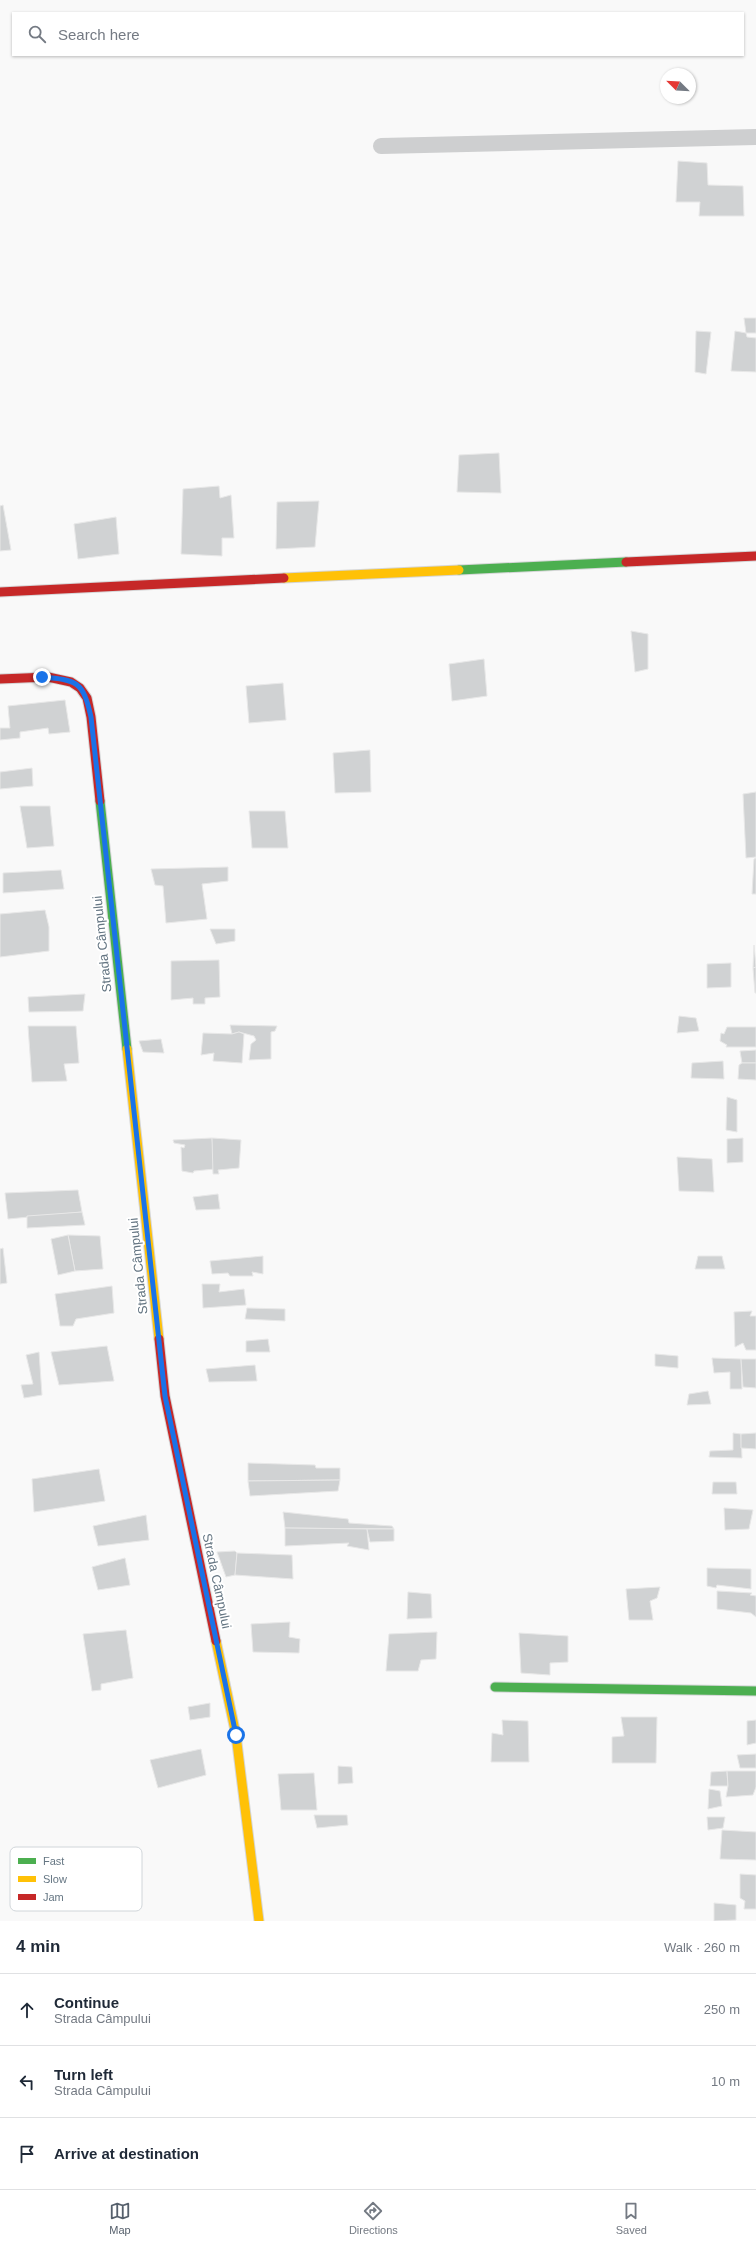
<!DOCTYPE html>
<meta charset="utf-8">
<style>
:root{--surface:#fff;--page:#f6f6f7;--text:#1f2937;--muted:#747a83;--line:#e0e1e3;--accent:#56606c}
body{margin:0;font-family:Helvetica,sans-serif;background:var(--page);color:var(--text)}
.compass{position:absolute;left:660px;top:68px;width:36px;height:36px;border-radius:50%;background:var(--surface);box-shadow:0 1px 3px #0004;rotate:294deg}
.stop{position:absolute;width:12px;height:12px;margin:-9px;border:3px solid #1a73e8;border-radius:50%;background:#fff}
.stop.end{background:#1a73e8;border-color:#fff;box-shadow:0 1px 4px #0008}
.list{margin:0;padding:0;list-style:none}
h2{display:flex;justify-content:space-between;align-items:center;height:52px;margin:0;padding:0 16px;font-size:17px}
h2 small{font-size:13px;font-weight:400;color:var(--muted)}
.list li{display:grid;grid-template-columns:26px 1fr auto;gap:12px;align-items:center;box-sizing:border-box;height:72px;padding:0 16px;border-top:1px solid var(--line)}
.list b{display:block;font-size:15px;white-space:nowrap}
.list p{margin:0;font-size:13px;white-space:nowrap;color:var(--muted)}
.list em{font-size:13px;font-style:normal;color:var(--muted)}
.icon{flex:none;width:22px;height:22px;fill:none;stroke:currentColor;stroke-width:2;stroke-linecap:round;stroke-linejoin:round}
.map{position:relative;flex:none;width:756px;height:1921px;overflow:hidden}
.search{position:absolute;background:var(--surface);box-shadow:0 1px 3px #0004;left:12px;right:12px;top:12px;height:44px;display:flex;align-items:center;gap:10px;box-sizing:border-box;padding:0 14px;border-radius:0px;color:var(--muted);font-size:15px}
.sheet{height:268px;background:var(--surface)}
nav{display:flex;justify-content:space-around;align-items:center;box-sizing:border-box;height:56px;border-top:1px solid var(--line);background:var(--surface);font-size:11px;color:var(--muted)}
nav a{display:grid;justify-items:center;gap:2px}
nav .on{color:var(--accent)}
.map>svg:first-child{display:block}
.building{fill:#d0d2d3;stroke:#e8e8e8}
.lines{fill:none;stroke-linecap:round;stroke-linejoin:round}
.fast-casing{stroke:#d5d6d7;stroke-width:11}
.slow-casing{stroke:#d5d6d7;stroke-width:11}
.jam-casing{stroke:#d5d6d7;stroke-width:11}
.lane{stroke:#cecfd0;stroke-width:16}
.fast{stroke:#4caf50;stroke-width:9}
.slow{stroke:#ffc107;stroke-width:9}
.jam{stroke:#c62828;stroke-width:9}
.route{stroke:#1a73e8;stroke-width:5}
.labels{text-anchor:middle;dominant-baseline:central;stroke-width:4;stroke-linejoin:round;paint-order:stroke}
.street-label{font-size:13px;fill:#657683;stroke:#fff}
.key{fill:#fff;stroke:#d1d6da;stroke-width:1}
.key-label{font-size:11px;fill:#657683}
</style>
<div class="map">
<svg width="756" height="1921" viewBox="0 0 756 1921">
<rect width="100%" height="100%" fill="#f9f9f9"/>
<g class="building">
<polygon points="678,161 707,163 708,185 743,186 744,216 699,216 700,202 676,202"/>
<polygon points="744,318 756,318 756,333 746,333"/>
<polygon points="696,331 711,332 706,374 695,372"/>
<polygon points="735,331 746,333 747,337 756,338 756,372 731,371"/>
<polygon points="499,453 501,493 457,492 459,455"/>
<polygon points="219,486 220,498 231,495 234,538 222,538 222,556 181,554 183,489"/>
<polygon points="319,501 315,547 276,549 277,502"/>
<polygon points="3,505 11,550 0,551 0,506"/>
<polygon points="116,517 119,554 78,559 74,524"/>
<polygon points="631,631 648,634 648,669 635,672"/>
<polygon points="484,659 487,696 452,701 449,664"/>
<polygon points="283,683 286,720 249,723 246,686"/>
<polygon points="65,700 70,732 49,734 48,728 20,732 20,738 0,740 0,728 10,728 8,706"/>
<polygon points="370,750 371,792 335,793 333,753"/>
<polygon points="32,768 33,786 0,789 0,772"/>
<polygon points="756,792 756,857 746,858 743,794"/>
<polygon points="20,806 50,806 54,846 27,848"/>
<polygon points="249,811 285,811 288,848 252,848"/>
<polygon points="756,858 756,894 752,894 754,859"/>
<polygon points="228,867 228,881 202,884 207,919 166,923 163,886 155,885 151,869"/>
<polygon points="61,870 64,889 3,893 3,873"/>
<polygon points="45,910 49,927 49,951 0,957 0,914"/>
<polygon points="210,929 235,929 235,941 216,944"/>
<polygon points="754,945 756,967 753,968"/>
<polygon points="219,960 220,997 205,998 205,1004 193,1004 193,998 171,1000 171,961"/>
<polygon points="731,963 731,987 707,988 707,964"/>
<polygon points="756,967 756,993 755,993 753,968"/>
<polygon points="85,994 83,1011 29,1012 28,997"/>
<polygon points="679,1016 696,1018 699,1031 677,1033"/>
<polygon points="230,1025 277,1026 275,1031 271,1032 271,1059 249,1060 251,1044 256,1040 254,1036 239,1032 232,1034"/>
<polygon points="28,1026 76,1026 79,1063 64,1064 67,1081 32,1082"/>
<polygon points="727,1027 756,1027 756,1047 726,1047 727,1045 720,1041 721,1033 724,1034"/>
<polygon points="239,1032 244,1034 242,1063 213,1061 214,1053 201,1055 203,1033 232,1034"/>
<polygon points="161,1039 164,1053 143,1052 139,1041"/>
<polygon points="756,1050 756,1063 742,1063 740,1051"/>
<polygon points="723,1061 724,1079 691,1078 692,1063"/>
<polygon points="742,1063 756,1063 756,1080 738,1079 739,1065"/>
<polygon points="727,1097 737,1100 737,1132 726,1130"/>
<polygon points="212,1138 215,1169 194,1171 193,1173 182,1171 181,1147 184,1148 185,1145 174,1143 173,1140"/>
<polygon points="212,1138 241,1140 239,1168 218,1170 219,1174 213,1174"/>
<polygon points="743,1138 743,1162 727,1163 727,1139"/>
<polygon points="677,1157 712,1159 714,1192 679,1191"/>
<polygon points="78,1190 82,1212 8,1219 5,1193"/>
<polygon points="218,1194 220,1209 196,1210 193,1197"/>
<polygon points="82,1212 85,1225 27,1228 27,1216"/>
<polygon points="68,1235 100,1236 103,1269 75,1271"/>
<polygon points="68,1235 75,1271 58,1275 51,1239"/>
<polygon points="3,1248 7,1283 0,1284 0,1249"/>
<polygon points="263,1256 263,1274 252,1272 253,1276 230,1276 228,1273 212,1274 210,1261"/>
<polygon points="698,1256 722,1256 725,1269 695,1269"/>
<polygon points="202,1284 220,1284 219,1292 244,1289 246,1305 203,1308"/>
<polygon points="112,1286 114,1313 76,1319 73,1326 60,1326 55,1294"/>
<polygon points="247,1308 285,1309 285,1321 245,1319"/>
<polygon points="752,1311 750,1316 756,1316 756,1350 746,1350 743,1343 735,1347 734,1312"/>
<polygon points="268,1339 270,1352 246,1352 246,1341"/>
<polygon points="107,1346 114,1381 59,1385 51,1352"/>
<polygon points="39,1352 42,1395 24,1398 21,1385 33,1384 26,1355"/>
<polygon points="655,1354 678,1356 678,1368 655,1366"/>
<polygon points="712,1358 741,1359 742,1389 730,1389 730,1372 714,1373"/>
<polygon points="741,1359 756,1359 756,1388 743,1387"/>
<polygon points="255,1365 257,1381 209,1382 206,1369"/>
<polygon points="708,1391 711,1404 687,1405 689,1394"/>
<polygon points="733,1433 741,1434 742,1458 709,1457 710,1451 733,1450"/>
<polygon points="756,1433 756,1449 741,1448 741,1434"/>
<polygon points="248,1463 315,1465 316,1468 340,1468 340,1480 248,1481"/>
<polygon points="99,1469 105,1501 34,1512 32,1479"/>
<polygon points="340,1480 338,1491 250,1496 248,1481"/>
<polygon points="713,1482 736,1482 737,1494 712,1494"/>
<polygon points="724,1508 753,1510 749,1529 725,1530"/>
<polygon points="283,1512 348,1519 349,1523 392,1526 394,1529 285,1528"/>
<polygon points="146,1515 149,1540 98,1546 93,1526"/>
<polygon points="285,1528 367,1529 369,1550 347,1546 349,1543 285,1546"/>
<polygon points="367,1529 394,1529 394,1541 370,1542"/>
<polygon points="235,1551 237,1553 235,1575 226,1577 217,1552"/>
<polygon points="237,1553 292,1555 293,1579 235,1575"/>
<polygon points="125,1558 130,1585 98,1590 92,1567"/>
<polygon points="707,1568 751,1569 751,1589 717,1585 716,1588 707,1586"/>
<polygon points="660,1587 657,1598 650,1601 653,1620 629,1620 626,1589"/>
<polygon points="717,1591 752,1593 750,1595 756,1596 756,1617 751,1613 717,1609"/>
<polygon points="408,1592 431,1594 432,1618 407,1619"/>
<polygon points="290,1622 289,1637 300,1639 299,1653 253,1652 251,1624"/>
<polygon points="126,1630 133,1678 101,1684 101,1690 92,1691 83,1634"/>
<polygon points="437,1632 436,1659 421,1660 418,1671 386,1671 389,1634"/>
<polygon points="519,1633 568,1636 568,1662 550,1663 550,1675 521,1673"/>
<polygon points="210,1703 210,1717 190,1720 188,1707"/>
<polygon points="621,1717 657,1717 656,1763 612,1763 612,1737 624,1736"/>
<polygon points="502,1720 528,1721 529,1762 491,1762 492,1733 503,1735"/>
<polygon points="756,1720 756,1743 747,1745 747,1721"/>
<polygon points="201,1749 206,1775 158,1788 150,1760"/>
<polygon points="756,1754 756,1768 740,1768 737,1755"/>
<polygon points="338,1766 352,1767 353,1783 338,1784"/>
<polygon points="727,1771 728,1786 710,1786 711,1772"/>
<polygon points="727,1771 756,1771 756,1787 753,1795 726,1797 728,1786"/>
<polygon points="314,1773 317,1810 281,1810 278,1774"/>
<polygon points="709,1789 720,1791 722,1806 708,1809"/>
<polygon points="314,1815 347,1815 348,1825 317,1828"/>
<polygon points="707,1817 725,1817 723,1828 708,1830"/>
<polygon points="722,1830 756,1832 756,1860 720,1859"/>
<polygon points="740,1874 756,1875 756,1909 744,1909 745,1901 740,1898"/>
<polygon points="714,1903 736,1905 736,1920 714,1921"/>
</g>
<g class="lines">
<defs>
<g id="fast">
<polyline points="459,570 626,562"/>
<polyline points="100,801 127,1049"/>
<polyline points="495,1687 756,1691"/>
</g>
<g id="slow">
<polyline points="284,578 459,570"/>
<polyline points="127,1049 159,1339"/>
<polyline points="216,1641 236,1735 259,1921"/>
</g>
<g id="jam">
<polyline points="626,562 756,556"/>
<polyline points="0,592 284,578"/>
<polyline points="0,679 48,677 71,682 80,688 87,698 91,717 100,801"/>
<polyline points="159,1339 165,1396 216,1641"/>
</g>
</defs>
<use href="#fast" class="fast-casing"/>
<use href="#slow" class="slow-casing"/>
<use href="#jam" class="jam-casing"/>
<polyline class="lane" points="381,146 756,137"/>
<use href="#fast" class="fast"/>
<use href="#slow" class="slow"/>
<use href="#jam" class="jam"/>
</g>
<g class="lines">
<path class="route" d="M42,677c35,3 41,4 49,40l74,679 71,339"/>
</g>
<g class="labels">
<g class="street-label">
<text transform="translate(102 944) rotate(-96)">Strada Câmpului</text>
<text transform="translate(138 1266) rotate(-96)">Strada Câmpului</text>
<text transform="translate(217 1581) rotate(78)">Strada Câmpului</text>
</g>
</g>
<rect x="10" y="1847" width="132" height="64" rx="6" class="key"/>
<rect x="18" y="1858" width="18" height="6" fill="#4caf50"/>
<rect x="18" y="1876" width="18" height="6" fill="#ffc107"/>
<rect x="18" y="1894" width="18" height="6" fill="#c62828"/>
<g class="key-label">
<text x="43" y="1865">Fast</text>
<text x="43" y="1883">Slow</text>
<text x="43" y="1901">Jam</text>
</g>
</svg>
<svg class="compass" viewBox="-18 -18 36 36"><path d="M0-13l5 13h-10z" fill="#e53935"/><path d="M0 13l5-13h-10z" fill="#747a83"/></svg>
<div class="stop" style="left:236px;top:1735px"></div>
<div class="stop end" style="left:42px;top:677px"></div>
<div class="search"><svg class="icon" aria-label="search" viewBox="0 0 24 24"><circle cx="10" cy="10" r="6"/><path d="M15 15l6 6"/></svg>Search here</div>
</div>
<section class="sheet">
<h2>4 min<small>Walk · 260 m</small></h2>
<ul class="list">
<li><svg class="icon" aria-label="ahead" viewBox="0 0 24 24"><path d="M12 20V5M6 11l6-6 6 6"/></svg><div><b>Continue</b><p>Strada Câmpului</p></div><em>250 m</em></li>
<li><svg class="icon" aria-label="left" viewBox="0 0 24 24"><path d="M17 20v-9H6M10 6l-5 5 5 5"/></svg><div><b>Turn left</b><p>Strada Câmpului</p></div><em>10 m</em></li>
<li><svg class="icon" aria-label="arrive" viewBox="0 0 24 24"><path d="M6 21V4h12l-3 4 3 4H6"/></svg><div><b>Arrive at destination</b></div></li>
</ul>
</section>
<nav>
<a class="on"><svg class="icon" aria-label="map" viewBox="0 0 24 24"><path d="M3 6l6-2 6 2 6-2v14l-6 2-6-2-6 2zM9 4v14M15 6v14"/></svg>Map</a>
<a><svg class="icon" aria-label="directions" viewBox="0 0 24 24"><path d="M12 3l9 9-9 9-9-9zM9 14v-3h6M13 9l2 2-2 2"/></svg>Directions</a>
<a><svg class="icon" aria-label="saved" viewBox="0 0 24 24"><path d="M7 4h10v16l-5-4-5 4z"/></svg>Saved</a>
</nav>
